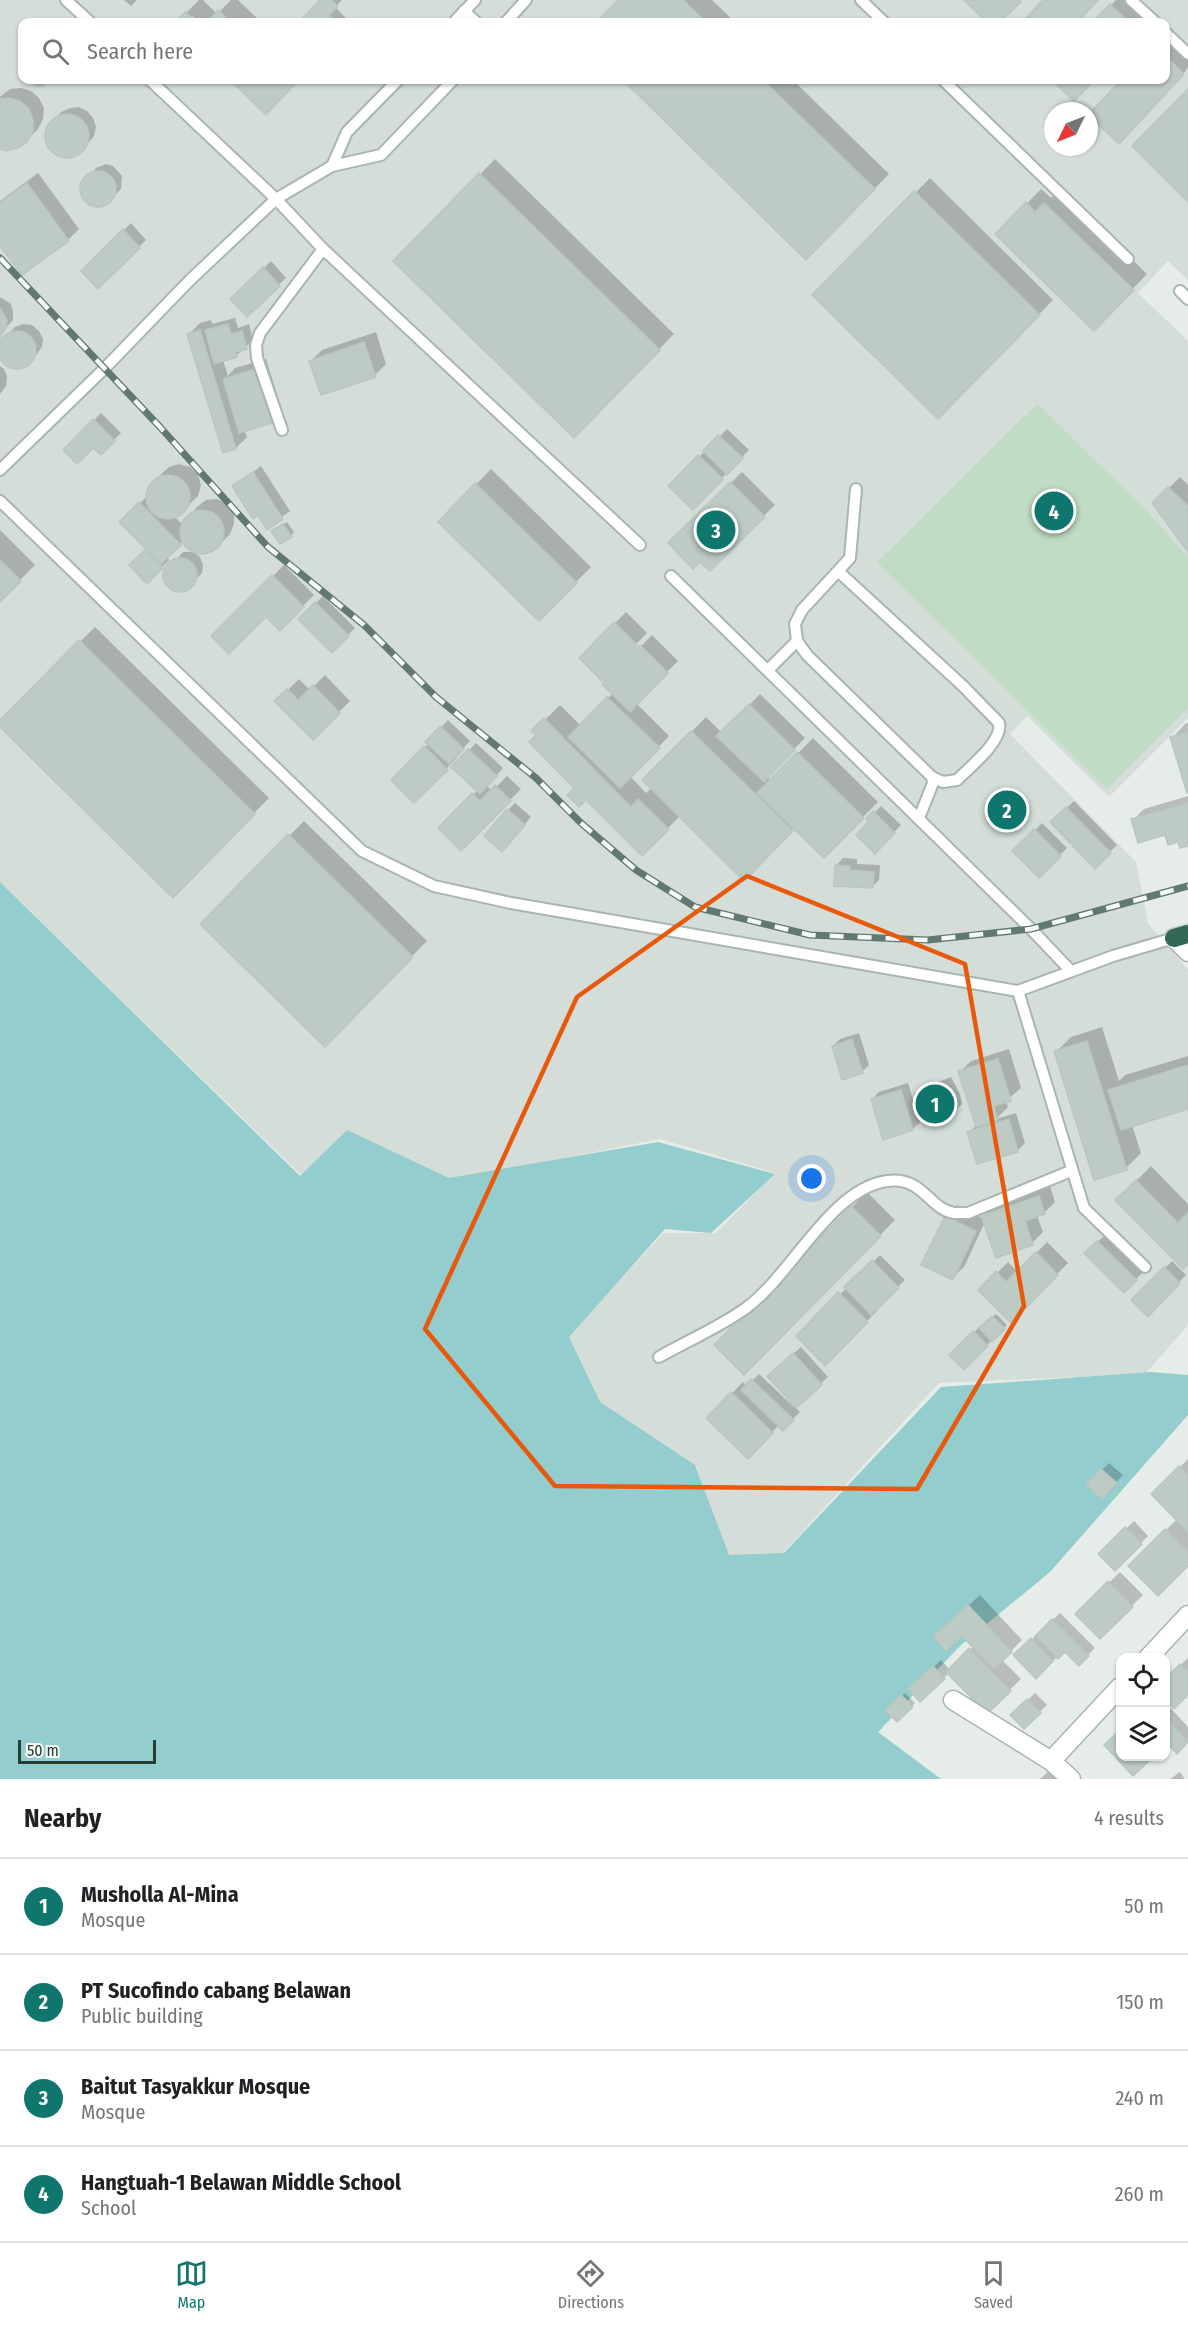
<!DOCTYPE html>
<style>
:root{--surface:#fff;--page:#f6f6f6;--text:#202124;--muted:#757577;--line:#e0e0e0;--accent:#0f766e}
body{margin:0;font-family:"Fira Sans Condensed",sans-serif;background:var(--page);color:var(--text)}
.controls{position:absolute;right:18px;bottom:18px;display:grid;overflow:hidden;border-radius:12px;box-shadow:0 2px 4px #0004}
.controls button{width:54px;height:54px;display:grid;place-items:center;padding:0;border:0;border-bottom:2px solid var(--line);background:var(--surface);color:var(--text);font:30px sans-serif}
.compass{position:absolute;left:1044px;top:102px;width:54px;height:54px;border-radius:50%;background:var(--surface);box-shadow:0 2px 4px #0004;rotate:227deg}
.scale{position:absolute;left:18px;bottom:15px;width:138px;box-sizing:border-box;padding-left:6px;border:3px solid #263e34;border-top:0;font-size:16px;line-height:21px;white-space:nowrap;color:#263e34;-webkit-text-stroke:4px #f6faf7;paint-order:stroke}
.you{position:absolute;left:812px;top:1179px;width:21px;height:21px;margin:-15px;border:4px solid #fff;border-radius:50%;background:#1a73e8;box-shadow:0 0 0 9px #1a73e833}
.badge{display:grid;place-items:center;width:39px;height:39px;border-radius:50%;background:var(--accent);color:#fff;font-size:20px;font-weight:700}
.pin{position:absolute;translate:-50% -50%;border:3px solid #fff;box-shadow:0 2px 6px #0006}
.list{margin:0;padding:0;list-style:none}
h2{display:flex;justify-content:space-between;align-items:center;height:78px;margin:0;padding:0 24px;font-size:26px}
h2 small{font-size:20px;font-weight:400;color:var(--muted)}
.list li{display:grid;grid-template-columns:39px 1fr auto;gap:18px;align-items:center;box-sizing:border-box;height:96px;padding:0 24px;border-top:2px solid var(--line)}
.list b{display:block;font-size:22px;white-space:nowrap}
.list p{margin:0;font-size:20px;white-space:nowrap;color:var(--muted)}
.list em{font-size:20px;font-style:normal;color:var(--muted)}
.icon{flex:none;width:33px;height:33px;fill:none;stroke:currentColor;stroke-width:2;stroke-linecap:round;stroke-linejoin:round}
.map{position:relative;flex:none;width:1188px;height:1779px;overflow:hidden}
.search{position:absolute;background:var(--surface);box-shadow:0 2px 4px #0004;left:18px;right:18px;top:18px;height:66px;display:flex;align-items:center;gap:15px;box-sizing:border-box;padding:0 21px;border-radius:12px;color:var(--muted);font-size:22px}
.sheet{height:462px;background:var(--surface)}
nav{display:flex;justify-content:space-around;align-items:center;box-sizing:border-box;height:84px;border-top:2px solid var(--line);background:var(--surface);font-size:16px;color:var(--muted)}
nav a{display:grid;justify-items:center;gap:3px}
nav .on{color:var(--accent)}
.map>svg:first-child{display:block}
.built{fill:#d4ddd8;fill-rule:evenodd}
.park{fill:#c1dcc4}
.water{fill:#93cdcd}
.shadow{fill:#0003}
.building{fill:#becbc4;stroke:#b8c7bf;stroke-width:1.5}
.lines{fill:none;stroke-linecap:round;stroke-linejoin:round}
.lane-casing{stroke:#a9b5af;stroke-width:14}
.street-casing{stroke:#a9b5af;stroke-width:21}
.highway-casing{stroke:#c2c9c6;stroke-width:21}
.lane{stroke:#fff;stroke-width:10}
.street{stroke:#fff;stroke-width:18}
.highway{stroke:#346856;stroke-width:18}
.rail-casing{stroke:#61796f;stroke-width:7}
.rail{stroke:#f6faf7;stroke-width:4.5;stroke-dasharray:14;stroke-linecap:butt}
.marked{fill:none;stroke:#e8590c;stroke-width:4.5;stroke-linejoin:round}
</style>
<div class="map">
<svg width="1188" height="1779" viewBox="0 0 1188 1779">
<rect width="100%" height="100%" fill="#e6ede9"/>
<path class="built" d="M0,0h1188v280l-20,-19 -30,32 50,48v377l-79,79 -82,-81 -17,18 126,128 12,61 40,47v355l-43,49 -206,9 -156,170 -55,5 -32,-92 -96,-60 -36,-67 100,-106h52l59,-60 -115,-34 -211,42 -103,-51 -41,49 -305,-297zM22,22h1144v58h-1144zM1053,111h36v36h-36z"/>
<polygon class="park" points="1037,404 1142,506 1188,557 1188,708 1107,789 877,562"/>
<polygon class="water" points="0,882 300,1176 347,1130 449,1178 658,1142 775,1174 711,1233 665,1229 569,1337 600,1402 695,1465 729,1555 784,1553 941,1387 1151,1372 1188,1375 1188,1415 1050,1572 960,1646 878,1732 941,1779 0,1779"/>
<g class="shadow">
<polygon points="124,0 137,0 131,6"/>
<polygon points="199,0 203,0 217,14 231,0 238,0 261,22 199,22 192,16 190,18 194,22 177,22"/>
<polygon points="323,0 342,0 335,7 346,18 342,22 301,22"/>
<polygon points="620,0 712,0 735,22 598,22"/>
<polygon points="1045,0 1097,0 1076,22 1025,22"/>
<polygon points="1116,0 1128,0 1148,22 1094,22"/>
<polygon points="1166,35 1188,56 1188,68 1130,131 1090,115 1123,80 1166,80"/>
<polygon points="232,80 299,80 266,112"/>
<polygon points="625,80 793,80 889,174 806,258"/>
<polygon points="1054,80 1093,80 1074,99"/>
<polygon points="21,88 31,91 39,98 44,108 43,119 38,129 26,141 0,147 0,97 10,89"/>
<polygon points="79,107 87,111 93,118 96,127 94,136 81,152 72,156 63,156 55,152 49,145 46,137 48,127 61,112 70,108"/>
<polygon points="495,159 674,334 574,436 395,261"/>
<polygon points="106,164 113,166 122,176 121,189 108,202 95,205 84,197 82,184 96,168"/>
<polygon points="38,173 79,229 68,240 22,273 0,243 0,201"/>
<polygon points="930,178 1053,300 938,417 814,295"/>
<polygon points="1041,189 1051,198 1060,189 1147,274 1094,329 997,234"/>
<polygon points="131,223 146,240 98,287 83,271"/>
<polygon points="271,261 286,278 247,315 232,299"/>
<polygon points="0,297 11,304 13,312 13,320 0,335"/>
<polygon points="235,318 238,328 249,324 253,340 236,356 223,360 228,376 235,368 266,359 282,410 271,421 244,429 247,437 236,448 189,334 200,323 211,320 212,324"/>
<polygon points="23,324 32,325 39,331 43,339 42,347 30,363 23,368 14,368 6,365 1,358 0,345 1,341 15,327"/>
<polygon points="376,332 386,364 375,375 311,361 322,350"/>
<polygon points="0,366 4,369 7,377 6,386 0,394"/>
<polygon points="101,413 121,433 101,453 93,446 65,450"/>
<polygon points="727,429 749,450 693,508 670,486"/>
<polygon points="179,464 190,467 198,474 201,485 198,496 178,515 174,516 182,524 197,507 206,500 217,499 227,504 234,513 234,524 230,534 218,546 209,552 195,553 200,557 203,565 202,573 188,588 179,591 171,588 165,581 164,573 183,552 195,552 188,549 183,541 167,557 169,560 147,582 131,565 148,549 121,522 147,496 149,486 169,467"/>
<polygon points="261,466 290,511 267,528 258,513 234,486"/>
<polygon points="491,469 591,567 539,619 440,522"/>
<polygon points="742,472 775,505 710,569 700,560 670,543"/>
<polygon points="1180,477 1188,485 1188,549 1154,503"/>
<polygon points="287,522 294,532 291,536 276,528"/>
<polygon points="0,530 35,565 0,600"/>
<polygon points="284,565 314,595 280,629 266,615 213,636"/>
<polygon points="323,596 355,628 332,651 300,619"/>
<polygon points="626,612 647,633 602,679 581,658"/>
<polygon points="95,627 269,798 173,896 0,725 0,722"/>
<polygon points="652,635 678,661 636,703 669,736 630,776 646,793 652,788 644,780 706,717 722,733 760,694 805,738 767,777 771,781 813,738 878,802 824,856 794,827 744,879 680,816 642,854 576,787 534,731 560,705 581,726 613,693 604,684"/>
<polygon points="325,675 350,701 313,738 277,701 299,679 310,690"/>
<polygon points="448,720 470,741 456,756 457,758 414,801 393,780 429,743 428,742"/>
<polygon points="1186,723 1188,723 1188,791 1172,738"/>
<polygon points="476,743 503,768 487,786 492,791 507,776 521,789 461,849 440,828 478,790 453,767"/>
<polygon points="1188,796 1188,844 1133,820 1144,809"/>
<polygon points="1074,801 1117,845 1095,866 1052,822"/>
<polygon points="515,803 531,817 509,843 508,810"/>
<polygon points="881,806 901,825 875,852 870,822 868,819"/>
<polygon points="304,821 427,941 325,1045 202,924"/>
<polygon points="1042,823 1067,848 1039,876 1014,851"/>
<polygon points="843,858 857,859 857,864 880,865 879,880 872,887 836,866"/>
<polygon points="1102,1027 1119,1081 1125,1075 1188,1056 1188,1108 1132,1125 1141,1153 1126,1168 1056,1052 1071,1037"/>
<polygon points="859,1033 869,1065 862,1072 833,1046 840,1039"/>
<polygon points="1009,1049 1021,1088 1006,1101 1008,1107 996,1119 1016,1113 1025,1143 1018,1150 978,1162 969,1132 977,1125 960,1072 971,1061"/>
<polygon points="951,1077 960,1094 962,1104 955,1111 919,1105 915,1095 923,1088"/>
<polygon points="908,1083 920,1122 913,1129 872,1099 879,1092"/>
<polygon points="1151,1166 1188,1204 1188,1262 1117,1200"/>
<polygon points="1050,1186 1055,1202 1044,1213 1037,1216 1043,1232 1032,1243 985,1222 964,1267 952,1278 946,1217 957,1205 982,1218 994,1206"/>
<polygon points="867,1192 895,1220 744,1373 716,1345"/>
<polygon points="1105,1235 1143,1272 1124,1291 1086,1253"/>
<polygon points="1047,1242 1068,1263 1011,1321 980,1290 1008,1262 1018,1272"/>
<polygon points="880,1255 905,1280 876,1308 878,1310 825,1363 798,1336"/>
<polygon points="1172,1261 1186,1275 1148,1314 1133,1300"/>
<polygon points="996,1314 1007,1325 964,1368 952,1355 981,1325 982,1327"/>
<polygon points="801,1347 828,1377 795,1407 800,1412 783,1429 779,1425 748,1457 708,1418 743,1382 747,1386 759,1374 794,1407 796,1405 776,1369"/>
<polygon points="1188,1459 1188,1564 1130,1566 1177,1519 1153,1494"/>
<polygon points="1109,1463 1123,1475 1109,1490 1102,1470"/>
<polygon points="1134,1521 1148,1536 1115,1569 1100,1554"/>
<polygon points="1120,1572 1143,1595 1100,1637 1077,1614"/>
<polygon points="980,1595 1022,1640 1002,1660 1021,1679 987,1712 949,1673 920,1700 910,1689 941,1660 950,1670 974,1646 962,1634 946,1626"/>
<polygon points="1060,1613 1095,1648 1079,1664 1065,1650 1036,1676 1015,1655"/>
<polygon points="1188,1658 1188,1693 1174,1706 1166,1697 1166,1679"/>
<polygon points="905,1693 915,1703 897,1720 887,1710"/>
<polygon points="1035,1693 1047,1705 1024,1727 1012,1715"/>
<polygon points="1166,1703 1188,1727 1188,1742 1177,1752 1166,1739"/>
<polygon points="1058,1763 1073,1779 1040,1779"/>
<polygon points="1180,1772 1185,1779 1170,1779"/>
</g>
<g class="building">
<polygon points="320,0 331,0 338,6 329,15 336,22 299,22"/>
<polygon points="618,0 683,0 706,22 596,22"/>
<polygon points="964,0 1019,0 1021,2 1000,22 986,22"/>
<polygon points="1043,0 1098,0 1078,22 1022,22"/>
<polygon points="1110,4 1129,22 1092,22"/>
<polygon points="218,10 231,22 207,22"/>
<polygon points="185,12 196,22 175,22"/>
<polygon points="1166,56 1184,74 1119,144 1089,116 1089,114 1121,80 1166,80"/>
<polygon points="27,80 51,80 43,86 36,86"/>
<polygon points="230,80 291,80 295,84 266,115"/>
<polygon points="623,80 763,80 875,189 806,260"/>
<polygon points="1052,80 1095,80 1074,101"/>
<polygon points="1188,89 1188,201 1187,201 1132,146"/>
<polygon points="9,98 20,101 29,109 33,120 33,131 27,142 18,148 6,151 0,149 0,99"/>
<circle cx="67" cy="136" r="22"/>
<circle cx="98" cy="189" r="18"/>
<polygon points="479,173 660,350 574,438 393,261"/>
<polygon points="27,183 69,241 22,275 0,246 0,203"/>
<polygon points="914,191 1040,315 938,419 812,295"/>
<polygon points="1026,202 1035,212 1044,203 1134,290 1094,331 995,234"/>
<polygon points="123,229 140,248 98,289 81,271"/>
<polygon points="263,267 280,286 247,317 230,299"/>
<polygon points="0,308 7,320 6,328 0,337"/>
<polygon points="228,324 231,334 242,331 247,349 236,352 237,357 214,364 205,330"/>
<polygon points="200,330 236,449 223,453 187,334"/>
<circle cx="17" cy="350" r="19"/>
<polygon points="364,342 376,377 321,395 309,361"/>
<polygon points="255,369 272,423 239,433 223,379"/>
<polygon points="93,419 115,441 101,455 93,448 77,464 63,450"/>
<polygon points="718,435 743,458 727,475 703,451"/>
<polygon points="698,455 723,479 693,510 668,486"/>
<polygon points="253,472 283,519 267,530 258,515 253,519 232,486"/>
<circle cx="168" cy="497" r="22"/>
<polygon points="730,482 765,517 710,571 700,562 693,569 668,543"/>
<polygon points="475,483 577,583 539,621 438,522"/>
<polygon points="1168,487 1188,506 1188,552 1152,503"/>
<polygon points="139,502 181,545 161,564 119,522"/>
<circle cx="202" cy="532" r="22"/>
<polygon points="283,524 292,537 280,544 271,531"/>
<polygon points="145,550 163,568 147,584 129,565"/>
<circle cx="180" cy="575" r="17"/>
<polygon points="0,560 21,581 0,602"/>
<polygon points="272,575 304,607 280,631 266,617 229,654 211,636"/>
<polygon points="315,602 349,636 332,653 298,619"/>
<polygon points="614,622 637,645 602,681 579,658"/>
<polygon points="79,640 255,814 173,898 0,727 0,720"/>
<polygon points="640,645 668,673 630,712 602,684"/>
<polygon points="313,685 340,713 313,740 274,701 287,689 298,700"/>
<polygon points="607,697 660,748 620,788 568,737"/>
<polygon points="749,704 795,750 764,782 716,736"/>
<polygon points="544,718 631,807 638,799 669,829 642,856 586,800 579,807 567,795 574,788 529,742 536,735 531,731"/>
<polygon points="440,726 464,749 449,764 425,742"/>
<polygon points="691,731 793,831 744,881 642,780"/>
<polygon points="1188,732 1188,793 1187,793 1170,737"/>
<polygon points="424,746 448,770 414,803 391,780"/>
<polygon points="468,749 497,776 480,794 451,767"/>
<polygon points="797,752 864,818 824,858 757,793"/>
<polygon points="495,785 511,801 461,851 438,828 472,793 480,801"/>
<polygon points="1188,803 1188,846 1180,848 1178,842 1168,845 1165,835 1138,843 1131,819"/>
<polygon points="1066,807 1111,853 1095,869 1050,822"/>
<polygon points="507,809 525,825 502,852 484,836"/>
<polygon points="873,811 895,833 875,854 856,835 868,822 866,819"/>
<polygon points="1034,829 1061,856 1039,878 1012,851"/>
<polygon points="288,834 413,957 325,1047 200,924"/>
<polygon points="835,865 850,866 850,870 874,872 873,888 834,886"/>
<polygon points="852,1039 863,1073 842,1080 832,1046"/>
<polygon points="1087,1041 1127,1170 1094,1180 1054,1051"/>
<polygon points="998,1059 1011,1101 994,1106 998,1120 976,1127 958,1071"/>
<polygon points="1188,1065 1188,1109 1121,1130 1108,1090"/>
<polygon points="944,1083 954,1102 952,1103 956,1112 925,1124 916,1106 918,1105 914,1094"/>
<polygon points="901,1090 913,1130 883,1140 871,1099"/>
<polygon points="1009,1119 1018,1152 977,1164 967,1132"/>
<polygon points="1136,1180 1178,1223 1188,1212 1188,1264 1183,1269 1115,1200"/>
<polygon points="1039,1196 1045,1214 1025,1221 1033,1245 996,1258 981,1216"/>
<polygon points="851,1206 881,1236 744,1375 714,1345"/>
<polygon points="945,1216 976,1231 953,1280 921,1265"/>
<polygon points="1097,1241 1137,1280 1124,1293 1084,1253"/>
<polygon points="1036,1252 1058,1275 1011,1323 978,1290 996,1271 1006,1282"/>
<polygon points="872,1260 899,1288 871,1315 844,1287"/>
<polygon points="1164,1267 1180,1283 1148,1317 1131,1300"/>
<polygon points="838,1292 868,1322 825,1366 796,1336"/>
<polygon points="992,1316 1005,1329 992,1342 979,1328"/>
<polygon points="973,1331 988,1346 964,1370 949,1355"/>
<polygon points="793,1353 822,1385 796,1408 767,1376"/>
<polygon points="751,1379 794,1420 783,1431 741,1390"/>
<polygon points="731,1392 773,1433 748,1459 706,1418"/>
<polygon points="1179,1466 1188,1475 1188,1532 1151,1494"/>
<polygon points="1101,1469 1117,1483 1102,1499 1086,1485"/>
<polygon points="1125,1527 1142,1544 1115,1571 1098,1554"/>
<polygon points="1165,1529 1188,1553 1188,1566 1158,1596 1128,1566"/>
<polygon points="1108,1581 1133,1607 1100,1639 1075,1614"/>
<polygon points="968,1605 1012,1652 994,1669 962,1636 946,1651 933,1637"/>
<polygon points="1052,1619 1089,1656 1079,1666 1065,1652 1058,1659 1035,1636"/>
<polygon points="1031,1638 1053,1661 1036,1679 1013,1655"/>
<polygon points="969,1648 1011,1691 987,1714 946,1672"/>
<polygon points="1180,1664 1188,1673 1188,1695 1174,1709 1166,1700 1166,1678"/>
<polygon points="933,1666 945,1679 920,1702 908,1689"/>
<polygon points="901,1695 913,1707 897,1722 885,1710"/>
<polygon points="1027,1699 1041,1713 1024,1729 1010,1715"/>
<polygon points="1166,1718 1188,1742 1177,1754 1166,1741"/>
<polygon points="1120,1730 1120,1756 1154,1756 1133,1776 1104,1745"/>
</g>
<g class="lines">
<defs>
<g id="lane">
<polyline points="66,0 90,22"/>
<polyline points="861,0 884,22"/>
<polyline points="1131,0 1155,22"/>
<polyline points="464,11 476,22"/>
<polyline points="454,22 475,0"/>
<polyline points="506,22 526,0"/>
<polyline points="1166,33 1188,54"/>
<polyline points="150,80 276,199 323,249 640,545"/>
<polyline points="943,80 1128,259"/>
<polyline points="332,166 347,132 398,80"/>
<polyline points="1180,291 1188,299"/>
<polyline points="282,430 257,358 256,345 260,333 323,249"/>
<polyline points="0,470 105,368 190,280 276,199 332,166 381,155 453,80"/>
<polyline points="856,489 850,558 802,610 795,624 797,641 807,655 932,777 933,783 919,818"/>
<polyline points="0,501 362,851 434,886 511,903 1018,991 1113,956 1174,938"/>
<path d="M839,572l124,114 36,37c4,18 -29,44 -42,57l-14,2 -11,-5"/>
<polyline points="671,576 1031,929 1070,970"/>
<polyline points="768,670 797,641"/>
<polyline points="1018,991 1084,1208 1145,1267"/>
<path d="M659,1357c28,-16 61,-30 87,-49 45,-32 84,-119 141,-127 36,-5 42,28 67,32 5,0 10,0 14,0l103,-42"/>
</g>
<g id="street">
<polyline points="1174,938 1188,952"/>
<polyline points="1148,1658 1188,1615"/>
<polyline points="953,1700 1051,1761 1071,1779"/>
<polyline points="1051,1761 1120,1687"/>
</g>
<polyline id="highway" points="1174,938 1188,934"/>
</defs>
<use href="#lane" class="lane-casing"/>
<use href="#street" class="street-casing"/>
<use href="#highway" class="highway-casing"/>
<use href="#lane" class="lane"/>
<use href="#street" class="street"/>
<use href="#highway" class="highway"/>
<defs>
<polyline id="rail" points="0,258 160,427 268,547 364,625 436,697 536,778 581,823 636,870 695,907 810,935 928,940 1031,929 1188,886"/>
</defs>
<use href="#rail" class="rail-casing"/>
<use href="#rail" class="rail"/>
</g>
<path class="marked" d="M747,876l218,88 59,342 -107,183 -362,-3 -130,-157 152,-332z"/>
</svg>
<div class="controls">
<button><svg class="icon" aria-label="locate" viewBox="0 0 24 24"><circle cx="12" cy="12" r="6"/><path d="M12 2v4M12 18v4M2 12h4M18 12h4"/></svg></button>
<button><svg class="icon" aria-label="layers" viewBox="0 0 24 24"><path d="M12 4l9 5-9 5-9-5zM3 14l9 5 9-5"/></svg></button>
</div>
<svg class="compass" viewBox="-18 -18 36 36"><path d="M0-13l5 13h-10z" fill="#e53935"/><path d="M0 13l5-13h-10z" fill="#757577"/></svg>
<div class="scale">50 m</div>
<div class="you"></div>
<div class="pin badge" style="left:935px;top:1104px">1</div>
<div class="pin badge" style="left:1007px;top:810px">2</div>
<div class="pin badge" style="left:716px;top:530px">3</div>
<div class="pin badge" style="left:1054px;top:511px">4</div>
<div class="search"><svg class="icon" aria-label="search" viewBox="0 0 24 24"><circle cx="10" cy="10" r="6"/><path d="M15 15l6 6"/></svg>Search here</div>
</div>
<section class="sheet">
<h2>Nearby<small>4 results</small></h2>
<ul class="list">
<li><span class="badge">1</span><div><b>Musholla Al-Mina</b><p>Mosque</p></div><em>50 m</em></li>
<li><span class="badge">2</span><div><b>PT Sucofindo cabang Belawan</b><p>Public building</p></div><em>150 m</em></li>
<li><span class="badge">3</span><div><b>Baitut Tasyakkur Mosque</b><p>Mosque</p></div><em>240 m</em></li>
<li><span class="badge">4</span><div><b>Hangtuah-1 Belawan Middle School</b><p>School</p></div><em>260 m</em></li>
</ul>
</section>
<nav>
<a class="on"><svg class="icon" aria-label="map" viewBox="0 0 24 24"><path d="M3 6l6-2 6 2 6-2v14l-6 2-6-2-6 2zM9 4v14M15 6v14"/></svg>Map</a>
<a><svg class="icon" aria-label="directions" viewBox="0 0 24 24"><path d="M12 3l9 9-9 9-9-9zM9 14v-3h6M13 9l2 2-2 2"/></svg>Directions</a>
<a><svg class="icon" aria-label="saved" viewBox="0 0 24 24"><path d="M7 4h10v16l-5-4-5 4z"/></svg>Saved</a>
</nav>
